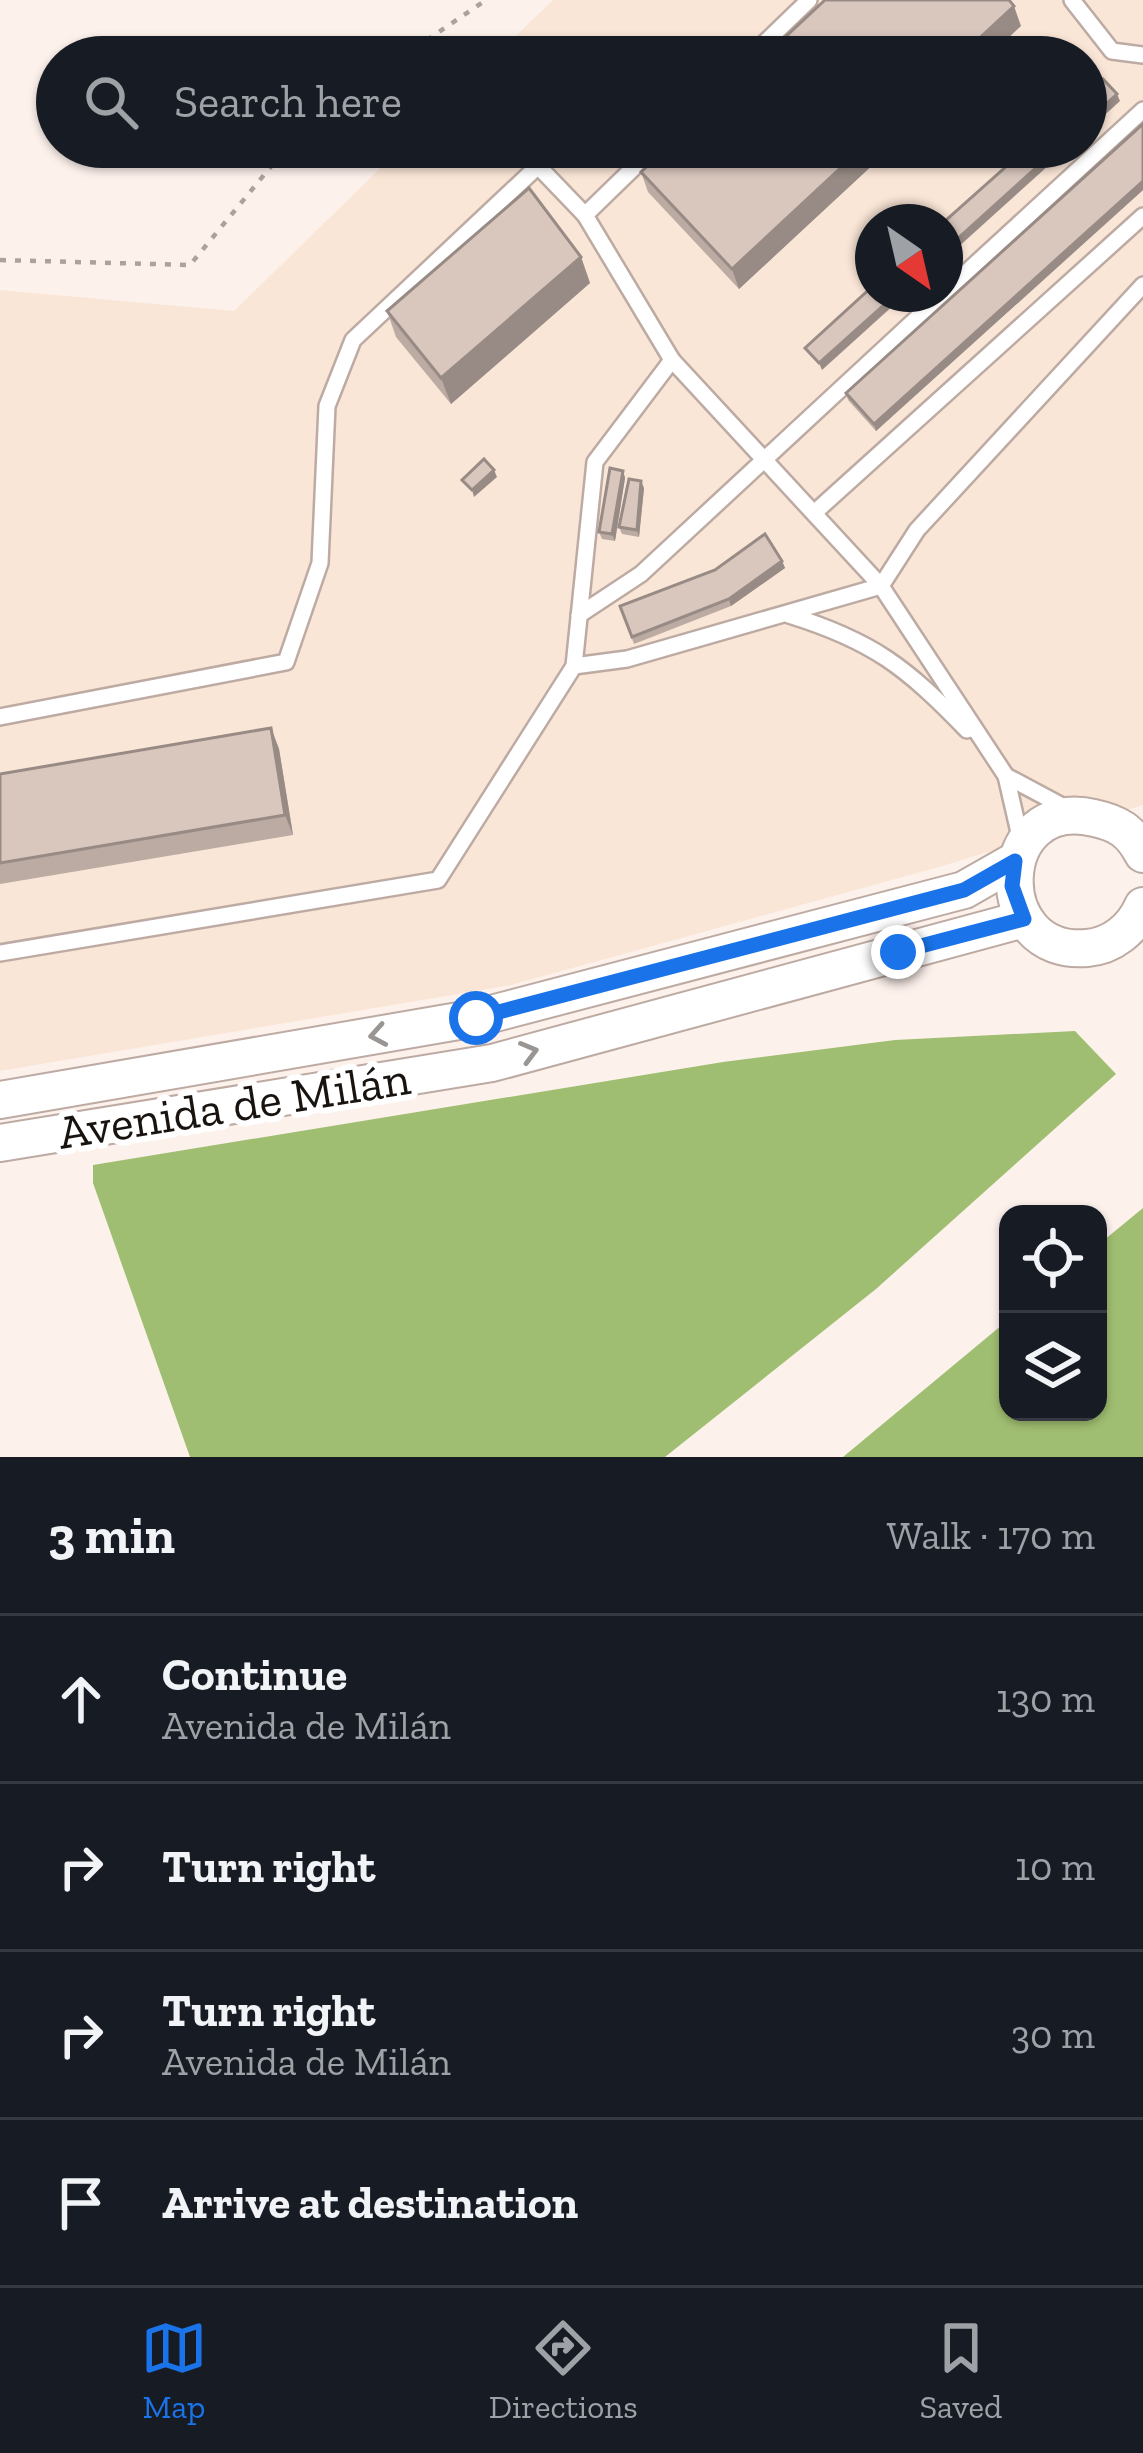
<!DOCTYPE html>
<meta charset="utf-8">
<style>
:root{--surface:#171b24;--page:#20242c;--text:#f1f3f6;--muted:#9ea1a6;--line:#363941;--accent:#1a73e8}
body{margin:0;font-family:"Zilla Slab",serif;background:var(--page);color:var(--text)}
.controls{position:absolute;right:36px;bottom:36px;display:grid;overflow:hidden;border-radius:24px;box-shadow:0 3px 9px #0004}
.controls button{width:108px;height:108px;display:grid;place-items:center;padding:0;border:0;border-bottom:3px solid var(--line);background:var(--surface);color:var(--text);font:60px sans-serif}
.compass{position:absolute;left:855px;top:204px;width:108px;height:108px;border-radius:50%;background:var(--surface);box-shadow:0 3px 9px #0004;rotate:146deg}
.stop{position:absolute;width:36px;height:36px;margin:-27px;border:9px solid #1a73e8;border-radius:50%;background:#fff}
.stop.end{background:#1a73e8;border-color:#fff;box-shadow:0 3px 12px #0008}
.list{margin:0;padding:0;list-style:none}
h2{display:flex;justify-content:space-between;align-items:center;height:156px;margin:0;padding:0 48px;font-size:51px}
h2 small{font-size:39px;font-weight:400;color:var(--muted)}
.list li{display:grid;grid-template-columns:78px 1fr auto;gap:36px;align-items:center;box-sizing:border-box;height:168px;padding:0 48px;border-top:3px solid var(--line)}
.list b{display:block;font-size:45px;white-space:nowrap}
.list p{margin:0;font-size:39px;white-space:nowrap;color:var(--muted)}
.list em{font-size:39px;font-style:normal;color:var(--muted)}
.icon{flex:none;width:66px;height:66px;fill:none;stroke:currentColor;stroke-width:2;stroke-linecap:round;stroke-linejoin:round}
.map{position:relative;flex:none;width:1143px;height:1457px;overflow:hidden}
.search{position:absolute;background:var(--surface);box-shadow:0 3px 9px #0004;left:36px;right:36px;top:36px;height:132px;display:flex;align-items:center;gap:30px;box-sizing:border-box;padding:0 42px;border-radius:66px;color:var(--muted);font-size:45px}
.sheet{height:828px;background:var(--surface)}
nav{display:flex;justify-content:space-around;align-items:center;box-sizing:border-box;height:168px;border-top:3px solid var(--line);background:var(--surface);font-size:33px;color:var(--muted)}
nav a{display:grid;justify-items:center;gap:6px}
nav .on{color:var(--accent)}
.map>svg:first-child{display:block}
.industrial{fill:#fae6d7;fill-rule:evenodd}
.forest{fill:#a0be71}
.lines{fill:none;stroke-linecap:round;stroke-linejoin:round}
.service-casing{stroke:#bdaba3;stroke-width:20}
.tertiary-casing{stroke:#bdaba3;stroke-width:40}
.path{stroke:#aba19d;stroke-width:4.5;stroke-dasharray:6 9;stroke-linecap:butt}
.service{stroke:#fff;stroke-width:15}
.tertiary{stroke:#fff;stroke-width:36}
.wall{fill:#bbaba3}
.shaded-wall{fill:#988b85}
.building{fill:#d9c7be;stroke:#988b85;stroke-width:3}
.oneway{stroke:#989593}
.route{stroke:#1a73e8;stroke-width:15}
.labels{text-anchor:middle;dominant-baseline:central;stroke-width:12;stroke-linejoin:round;paint-order:stroke}
.street-label{font-size:48px;fill:#191310;stroke:#fff}
</style>
<div class="map">
<svg width="1143" height="1457" viewBox="0 0 1143 1457">
<rect width="100%" height="100%" fill="#fdf1ec"/>
<path class="industrial" d="M553,0h590v805l-204,62 -428,118 -511,86v-781l234,21 168,-164h684v-90h-592zM873,222h72v72h-72z"/>
<g class="forest">
<polygon points="1075,1031 1116,1074 876,1289 665,1457 190,1457 93,1183 93,1165 723,1062 895,1040"/>
<polygon points="1143,1208 1143,1457 843,1457 1008,1320 1008,1412 1098,1412 1098,1245"/>
</g>
<g class="lines">
<defs>
<g id="service">
<polyline points="1072,0 1112,51 1143,55"/>
<polyline points="750,57 809,0"/>
<polyline points="945,292 1143,110"/>
<polyline points="814,513 1143,216"/>
<polyline points="579,615 641,574 943,294"/>
<path d="M789,615c84,26 117,52 178,115"/>
<polyline points="574,666 627,659 881,586 672,360 585,215 655,147"/>
<polyline points="0,717 286,662 320,563 327,406 353,340 538,166 585,215"/>
<polyline points="1006,776 1068,809"/>
<polyline points="1021,841 1006,776 881,586 917,530 1143,285"/>
<polyline points="0,953 438,880 574,666 595,462 672,360"/>
</g>
<g id="tertiary">
<path d="M1143,854c-12,-23 -25,-31 -49,-36 -102,-24 -107,139 -7,130 25,-2 46,-19 56,-42"/>
<polyline points="0,1100 476,1018 964,890 1015,861"/>
<polyline points="0,1143 492,1063 1024,919"/>
</g>
</defs>
<use href="#service" class="service-casing"/>
<use href="#tertiary" class="tertiary-casing"/>
<g class="path">
<polyline points="402,57 486,0"/>
<polyline points="0,260 190,265 287,147"/>
</g>
<use href="#service" class="service"/>
<use href="#tertiary" class="tertiary"/>
</g>
<g class="wall">
<polygon points="1143,124 1143,190 876,431 848,400 846,393"/>
<polygon points="667,147 892,147 739,289 648,192 641,172"/>
<polygon points="581,257 590,283 451,404 396,337 387,311"/>
<polygon points="623,471 625,478 615,541 602,539 599,532"/>
<polygon points="644,488 639,537 622,534 619,527"/>
<polygon points="782,561 785,568 731,606 634,644 620,606"/>
<polygon points="271,728 279,749 293,835 0,884 0,774"/>
</g>
<g class="shaded-wall">
<polygon points="1014,6 1021,26 988,57 959,57"/>
<polygon points="1117,94 1120,101 1086,132 1086,122"/>
<polygon points="863,147 892,147 739,289 732,269"/>
<polygon points="1059,147 1069,147 945,259 945,250"/>
<polygon points="1143,181 1143,190 876,431 874,424"/>
<polygon points="581,257 590,283 451,404 441,378"/>
<polygon points="896,294 906,294 822,370 819,363"/>
<polygon points="494,470 497,477 474,497 472,490"/>
<polygon points="623,471 625,478 615,541 612,534"/>
<polygon points="641,481 644,488 639,537 637,530"/>
<polygon points="782,561 785,568 731,606 729,599"/>
<polygon points="271,728 279,749 293,835 285,815"/>
</g>
<g class="building">
<polygon points="825,0 1009,0 1014,6 959,57 764,57"/>
<polygon points="1103,79 1117,94 1086,122 1086,94"/>
<polygon points="1143,124 1143,181 874,424 846,393"/>
<polygon points="667,147 863,147 732,269 641,172"/>
<polygon points="1028,147 1059,147 945,250 944,222"/>
<polygon points="529,188 581,257 441,378 387,311"/>
<polygon points="873,286 873,294 896,294 819,363 805,348"/>
<polygon points="484,459 494,470 472,490 462,480"/>
<polygon points="610,468 623,471 612,534 599,532"/>
<polygon points="629,479 641,481 637,530 619,527"/>
<polygon points="765,534 782,561 729,599 632,637 620,606 715,570"/>
<polygon points="271,728 285,815 0,863 0,774"/>
</g>
<defs><path id="oneway-chevron" d="M-2-3.5L2.5 0L-2 3.5" fill="none" stroke-width="1.6" stroke-linecap="round" stroke-linejoin="round" transform="scale(3)"/></defs>
<g class="oneway">
<use href="#oneway-chevron" transform="translate(378 1035) rotate(170)"/>
<use href="#oneway-chevron" transform="translate(529 1052) rotate(-15)"/>
</g>
<g class="lines">
<polyline class="route" points="476,1018 964,890 1015,861 1012,886 1024,919 898,952"/>
</g>
<g class="labels">
<g class="street-label">
<text transform="translate(234 1105) rotate(-9)">Avenida de Milán</text>
</g>
</g>
</svg>
<div class="controls">
<button><svg class="icon" aria-label="locate" viewBox="0 0 24 24"><circle cx="12" cy="12" r="6"/><path d="M12 2v4M12 18v4M2 12h4M18 12h4"/></svg></button>
<button><svg class="icon" aria-label="layers" viewBox="0 0 24 24"><path d="M12 4l9 5-9 5-9-5zM3 14l9 5 9-5"/></svg></button>
</div>
<svg class="compass" viewBox="-18 -18 36 36"><path d="M0-13l5 13h-10z" fill="#e53935"/><path d="M0 13l5-13h-10z" fill="#9ea1a6"/></svg>
<div class="stop" style="left:476px;top:1018px"></div>
<div class="stop end" style="left:898px;top:952px"></div>
<div class="search"><svg class="icon" aria-label="search" viewBox="0 0 24 24"><circle cx="10" cy="10" r="6"/><path d="M15 15l6 6"/></svg>Search here</div>
</div>
<section class="sheet">
<h2>3 min<small>Walk · 170 m</small></h2>
<ul class="list">
<li><svg class="icon" aria-label="ahead" viewBox="0 0 24 24"><path d="M12 20V5M6 11l6-6 6 6"/></svg><div><b>Continue</b><p>Avenida de Milán</p></div><em>130 m</em></li>
<li><svg class="icon" aria-label="right" viewBox="0 0 24 24"><path d="M7 20v-9h11M14 6l5 5-5 5"/></svg><div><b>Turn right</b></div><em>10 m</em></li>
<li><svg class="icon" aria-label="right" viewBox="0 0 24 24"><path d="M7 20v-9h11M14 6l5 5-5 5"/></svg><div><b>Turn right</b><p>Avenida de Milán</p></div><em>30 m</em></li>
<li><svg class="icon" aria-label="arrive" viewBox="0 0 24 24"><path d="M6 21V4h12l-3 4 3 4H6"/></svg><div><b>Arrive at destination</b></div></li>
</ul>
</section>
<nav>
<a class="on"><svg class="icon" aria-label="map" viewBox="0 0 24 24"><path d="M3 6l6-2 6 2 6-2v14l-6 2-6-2-6 2zM9 4v14M15 6v14"/></svg>Map</a>
<a><svg class="icon" aria-label="directions" viewBox="0 0 24 24"><path d="M12 3l9 9-9 9-9-9zM9 14v-3h6M13 9l2 2-2 2"/></svg>Directions</a>
<a><svg class="icon" aria-label="saved" viewBox="0 0 24 24"><path d="M7 4h10v16l-5-4-5 4z"/></svg>Saved</a>
</nav>
